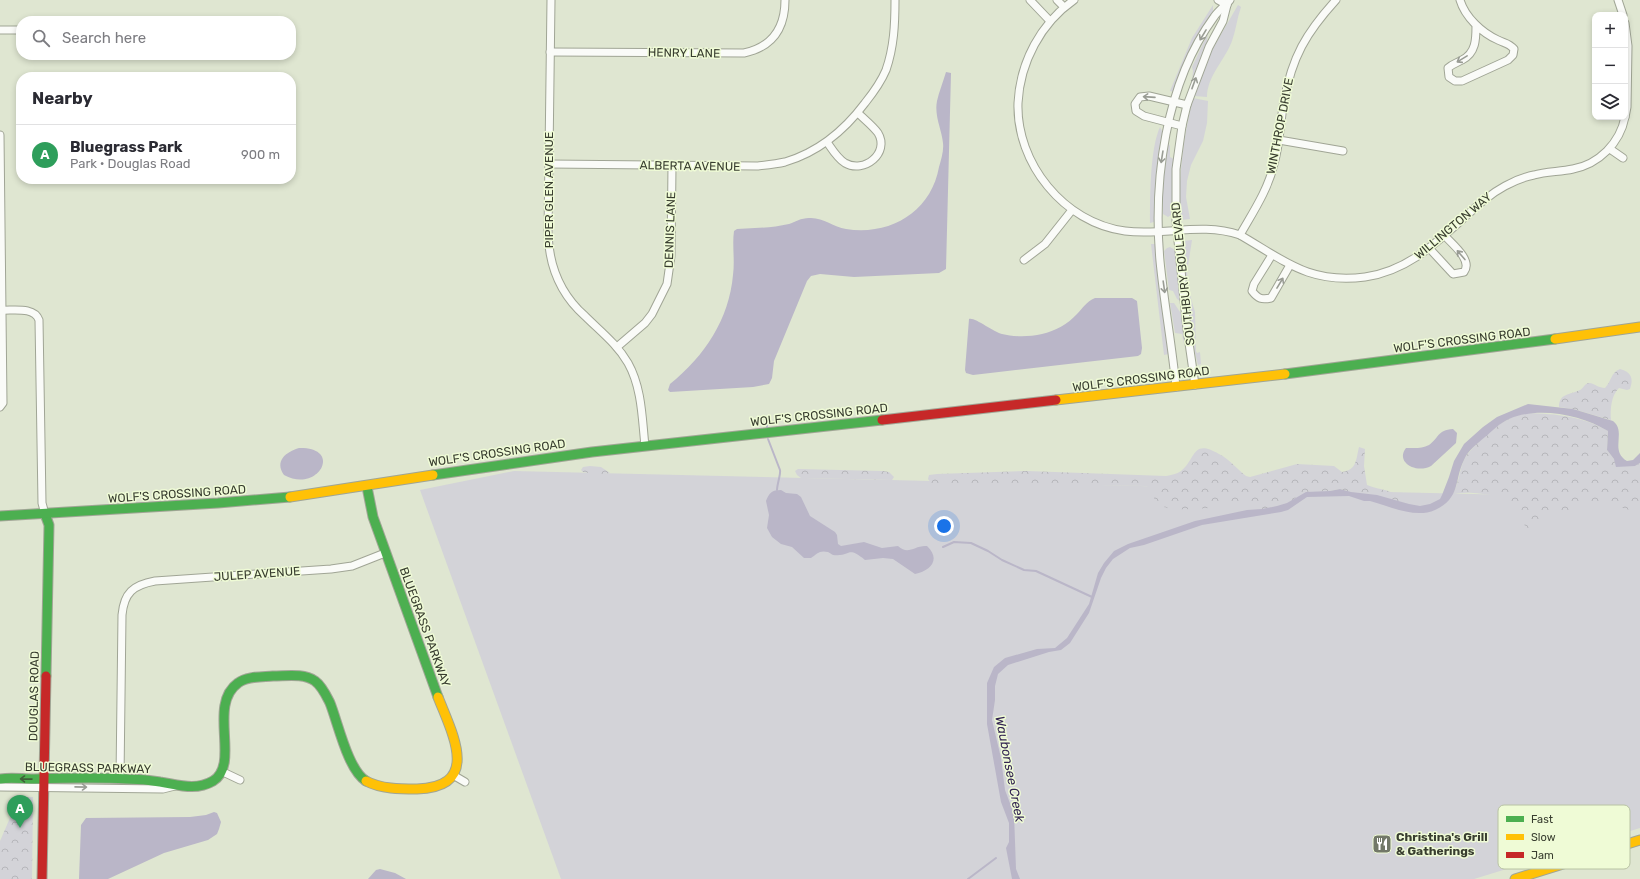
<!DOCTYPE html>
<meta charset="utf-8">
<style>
:root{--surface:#fff;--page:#f7f7f7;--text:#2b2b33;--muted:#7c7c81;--line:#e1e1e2;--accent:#ea580c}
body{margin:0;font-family:Rubik,sans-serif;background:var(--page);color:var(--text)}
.controls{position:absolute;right:12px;top:12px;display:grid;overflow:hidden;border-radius:8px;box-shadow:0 2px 6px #0003}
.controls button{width:36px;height:36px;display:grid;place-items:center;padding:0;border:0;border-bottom:1px solid var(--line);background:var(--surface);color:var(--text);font:20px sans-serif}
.you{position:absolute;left:944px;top:526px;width:14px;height:14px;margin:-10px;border:3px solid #fff;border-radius:50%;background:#1a73e8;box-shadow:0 0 0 6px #1a73e833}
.badge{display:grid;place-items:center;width:26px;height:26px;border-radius:50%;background:var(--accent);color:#fff;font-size:13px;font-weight:700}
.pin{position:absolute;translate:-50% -33px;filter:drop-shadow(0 1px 2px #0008)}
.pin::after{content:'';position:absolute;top:21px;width:14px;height:12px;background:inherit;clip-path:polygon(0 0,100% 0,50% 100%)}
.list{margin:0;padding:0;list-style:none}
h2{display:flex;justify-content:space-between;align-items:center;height:52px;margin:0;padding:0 16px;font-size:17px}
h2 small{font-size:13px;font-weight:400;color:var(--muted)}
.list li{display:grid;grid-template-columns:26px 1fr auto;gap:12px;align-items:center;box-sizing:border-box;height:60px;padding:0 16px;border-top:1px solid var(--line)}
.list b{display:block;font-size:15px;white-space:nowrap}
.list p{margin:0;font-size:13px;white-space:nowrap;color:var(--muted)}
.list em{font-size:13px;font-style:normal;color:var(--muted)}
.icon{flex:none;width:22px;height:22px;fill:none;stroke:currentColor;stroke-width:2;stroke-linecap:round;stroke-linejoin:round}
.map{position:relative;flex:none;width:1640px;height:879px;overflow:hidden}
.search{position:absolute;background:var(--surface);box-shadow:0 2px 6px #0003;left:16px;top:16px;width:280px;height:44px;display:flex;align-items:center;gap:10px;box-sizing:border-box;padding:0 14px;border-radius:16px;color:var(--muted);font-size:15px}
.panel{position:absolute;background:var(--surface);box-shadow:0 2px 6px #0003;left:16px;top:72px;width:280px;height:112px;border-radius:16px}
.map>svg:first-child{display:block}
.green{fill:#d3d3d8}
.forest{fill:url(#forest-crowns)}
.water{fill:#bab6c8}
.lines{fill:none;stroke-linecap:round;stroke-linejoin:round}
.stream{stroke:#bab6c8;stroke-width:2}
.street-casing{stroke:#a0a595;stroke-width:9}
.fast-casing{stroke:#a0a595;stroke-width:11}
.slow-casing{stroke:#a0a595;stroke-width:11}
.jam-casing{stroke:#a0a595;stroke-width:11}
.street{stroke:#fafbf8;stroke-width:7}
.fast{stroke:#4caf50;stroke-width:9}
.slow{stroke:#ffc107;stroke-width:9}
.jam{stroke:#c62828;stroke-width:9}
.oneway{stroke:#999c94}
.oneway2{stroke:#3e5f39}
.labels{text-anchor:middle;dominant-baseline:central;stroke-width:3;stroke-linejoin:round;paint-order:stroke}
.street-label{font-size:12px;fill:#383d2f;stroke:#effbd6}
.poi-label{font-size:12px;font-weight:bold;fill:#383d2f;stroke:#effbd6;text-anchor:start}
.water-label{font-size:13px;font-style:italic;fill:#332452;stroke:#effbd6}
.key{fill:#effbd6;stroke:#b8c2a4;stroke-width:1}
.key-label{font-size:11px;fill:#383d2f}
</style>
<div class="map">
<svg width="1640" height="879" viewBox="0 0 1640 879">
<defs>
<pattern id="forest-crowns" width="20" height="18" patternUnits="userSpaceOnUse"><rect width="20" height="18" fill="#d3d3d8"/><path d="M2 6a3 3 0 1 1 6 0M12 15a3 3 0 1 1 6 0" fill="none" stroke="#b6b6ba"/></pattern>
</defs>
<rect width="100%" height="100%" fill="#dfe6d1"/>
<g class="green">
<polygon points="1213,5 1213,13 1174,92 1170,91 1192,38"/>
<path d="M1238,5l3,2c-4,11 -5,23 -9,34 -7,19 -25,35 -25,56l-13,-1 18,-46z"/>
<polygon points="1208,33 1207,40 1208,42 1192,81 1193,71 1192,67"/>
<path d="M1193,98l15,3 -1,22 -4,18 -12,24 -4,16 -1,16 4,22 -9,1 -2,-4c0,-41 4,-78 14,-118z"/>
<path d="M1160,127l3,6 -7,49 -1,37 -1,3 -4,1c0,-25 0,-75 10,-96z"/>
<polygon points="1168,143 1170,146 1170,157 1174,159 1172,208 1171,215 1168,217 1163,214 1163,178"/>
<polygon points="1192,240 1187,272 1188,288 1195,312 1196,351 1197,353 1200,352 1201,364 1198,365 1194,349 1182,245 1183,241"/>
<polygon points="1151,244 1156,244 1169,354 1164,355"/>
<polygon points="1170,247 1175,250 1182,302 1177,299 1173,291 1169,290 1164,251 1167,248"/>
<polygon points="1170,303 1174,303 1180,312 1183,312 1187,346 1184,344 1182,334 1175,333"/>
<polygon points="514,471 1640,498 1640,828 1474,879 561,879 420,490"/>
</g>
<g class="forest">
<path d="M1620,369c11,3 14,9 10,20l-3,1 -8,-2c-8,7 -9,23 -8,32l-38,-11 -14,-2c0,-14 11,-12 21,-17 3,-1 5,-8 10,-7 5,1 9,5 15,5 6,-6 6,-16 15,-19z"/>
<path d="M1527,413c30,1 55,3 81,18l-1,19 7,9 21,7 5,-3v47l-8,1 -24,-8 -20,1 -9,1 -15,8 -9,1 -18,6 -5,9c-13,0 -7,-17 -14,-24 -10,-9 -54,-16 -66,-10 7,-11 7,-24 12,-35 5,-11 32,-35 43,-40 6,-4 13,-5 20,-7z"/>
<path d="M1359,447l6,2 -1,17 3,19c15,6 29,4 40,19l-30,-9 -26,-3 -11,-3 -10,2 -24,1 -19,11 -10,3 -15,3h-10l-7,-8 -12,3c-10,-5 -13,-3 -21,4 -12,0 -40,4 -50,-2 -7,-3 -11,-14 -15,-20l-204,-2 -12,-1 -3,-4 1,-4 8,-1 90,-3 139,5c5,-1 11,-2 15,-5 15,-12 11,-33 38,-17 10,5 18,15 27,22l4,1 47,-13 37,2 8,6c15,-2 14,-13 17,-25z"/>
<path d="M590,466l11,1 9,6c-9,2 -18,1 -27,-1l-2,-2 2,-3z"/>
<polygon points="798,469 883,471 889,472 894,477 892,480 801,478 797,475 795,471"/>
<polygon points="19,797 33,797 32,879 0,879 0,841"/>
</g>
<g class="water">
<path d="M946,72l5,1 -5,196 -7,4 -85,4 -34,-3 -9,2 -4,5 -33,80 -2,17 -3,6 -16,3 -83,5 -2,-2 2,-6c35,-28 59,-65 63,-109 2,-15 -1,-30 1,-44l3,-2c17,-1 35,-1 52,-5 6,-2 12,-6 20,-6 14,-1 24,9 37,11 44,7 85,-17 93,-62 2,-7 5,-16 4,-24 -1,-13 -9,-27 -6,-42 2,-9 6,-19 9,-29z"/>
<path d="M1095,298h37l5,3 5,47 -1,6 -3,2 -165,19 -7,-2 -1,-3 4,-51c6,-2 24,13 33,15 12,3 27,3 40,0 13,-3 26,-10 35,-20 6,-6 9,-12 18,-16z"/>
<path d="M1528,404l45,5 40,12c14,11 -4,29 14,40l6,-1 7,-7v10l-5,3 -19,1 -2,-8 -7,-9 1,-19c-27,-16 -69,-25 -99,-12 -9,4 -17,12 -24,18 -8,7 -17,13 -21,23 -10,20 -3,38 -29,50 -20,9 -46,-4 -65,-9h-6l-15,-5 -42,1 -19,13 -7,2 -79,13 -58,20 -14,3 -17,11 -7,9 -5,10 -12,35 -19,30 -9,7 -12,2 -41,13 -10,9 -3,12v14l-3,20 9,38 4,32 9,24 2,55 4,10h-8l-6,-31 3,-6v-19l-8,-21 -14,-78v-41l7,-16 11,-9 32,-9 18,-1 12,-10 22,-34 9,-31 6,-10 10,-12 14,-7 67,-23 52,-11 15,-1 15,-3 10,-3 19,-11 24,-1 10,-2 11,3 26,3 32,9 11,2 10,-2 10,-5 2,-4 7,-18 5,-16 10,-17 19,-17 14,-10z"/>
<path d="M1453,429l4,4 -1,10 -25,23c-15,8 -36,-4 -25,-18 8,0 16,1 23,-3 10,-7 8,-15 24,-16z"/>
<path d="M299,448c45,-1 19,46 -15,27 -10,-14 2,-23 15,-27z"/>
<path d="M781,490l5,3 11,1 4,3 9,19 25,16 2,3 1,9 3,2 23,-4 18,6 16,-2c11,10 16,-1 29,0 14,13 4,25 -12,28l-22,-15 -10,-1 -18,2c-19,-15 -13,-3 -32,-5 -2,-1 -3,-2 -5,-3 -9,-2 -11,2 -17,6h-7l-12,-11 -11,-3 -9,-7 -5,-9 2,-13 -3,-14c3,-8 6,-11 15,-11z"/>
<polygon points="214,812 217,813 221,822 219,829 217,834 208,840 164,853 108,879 79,879 81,825 86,818 190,817 206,815"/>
<polygon points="380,869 395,873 406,879 368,879 376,870"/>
</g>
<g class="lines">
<g class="stream">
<polyline points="767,427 767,420"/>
<path d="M768,439l12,31c1,4 -3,14 -3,20"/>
<polyline points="943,547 954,542 971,543 988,551 1002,560 1024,570 1036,571 1092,597"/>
<polyline points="968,879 996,858"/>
</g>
<defs>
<g id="street">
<path d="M551,0l-3,233c1,34 12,61 37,83 15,15 32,28 43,47 14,25 14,55 17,83"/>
<polyline points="1030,0 1050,21"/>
<polyline points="1057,0 1064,7"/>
<path d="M1074,0c-33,23 -54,62 -56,103 -2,60 46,120 107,128 41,5 75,-9 115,4 45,26 69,49 125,42 42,-6 70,-33 100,-60 13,-12 25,-23 40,-31 9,-5 19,-9 29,-11 12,-4 26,-3 39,-6 26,-5 47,-26 52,-52"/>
<polyline points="1218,0 1227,5"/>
<path d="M1460,0c5,17 22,33 38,40 6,3 11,3 16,9l-1,6 -5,5 -46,21h-7l-6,-4 -1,-9c4,-4 9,-5 14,-8 14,-7 14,-21 14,-34"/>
<polyline points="1618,0 1623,15"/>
<polyline points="1625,23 1628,46 1627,107 1625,117"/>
<polyline points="0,30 21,30"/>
<path d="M550,52l194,1c28,-6 41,-24 41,-53"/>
<polyline points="1182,126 1144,116 1136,111 1135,104 1140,97 1149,96 1187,105"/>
<polyline points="0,135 3,403 0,407"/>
<polyline points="1279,140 1343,151"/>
<path d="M827,142c5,7 10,16 18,21 19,11 45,-10 33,-30 -5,-7 -14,-14 -20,-20"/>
<polyline points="1610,149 1623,158"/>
<path d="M549,164l208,2c9,-1 19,-2 28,-4 34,-10 59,-31 80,-59 8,-10 16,-21 21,-33 8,-23 9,-46 9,-70"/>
<path d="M1240,235c13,-23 28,-45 34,-71 6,-20 6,-42 10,-63 8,-44 22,-68 52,-101"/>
<path d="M1429,248l24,26 11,-2c9,-12 -12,-28 -20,-37"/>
<path d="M1272,255l-18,29 -2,7c6,8 10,9 19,7l19,-33"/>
<polyline points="1024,260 1045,244 1072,210"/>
<path d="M0,310c12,1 34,-4 39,10l3,183 3,11"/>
<polyline points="617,347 645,323 652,314 667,284 671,256 672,166"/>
<polyline points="1195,385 1187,329 1176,221 1176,169 1182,126 1187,105 1209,47 1223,21 1227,5"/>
<path d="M1176,387c-4,-42 -12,-84 -16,-126 -7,-80 5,-177 54,-244 4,-6 11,-11 16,-17"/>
<polyline points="221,771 240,780"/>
<polyline points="453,775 465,782"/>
<path d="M120,779l2,-164c2,-22 11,-30 33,-34l176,-12 21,-3 33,-13"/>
<polyline points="0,787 163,789 175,786"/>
</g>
<g id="fast">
<polyline points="1285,374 1555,339"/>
<polyline points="433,475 592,452 882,420"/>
<polyline points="367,487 373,517 438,697"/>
<polyline points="45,514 49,525 46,676"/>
<polyline points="0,516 218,503 290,497"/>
<path d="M0,779c11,-2 22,0 33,0 32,-1 63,-2 94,0 11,0 22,1 33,3 19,3 36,9 53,-1 28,-17 -6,-76 25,-98 9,-7 24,-6 35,-7 14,0 30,-3 42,5 7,5 11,14 15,22 8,20 18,67 36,78"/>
</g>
<g id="slow">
<polyline points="1555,339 1640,327"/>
<polyline points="1056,400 1285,374"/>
<polyline points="290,497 433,475"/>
<path d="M366,781c15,8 34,8 51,8 65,-2 35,-56 21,-92"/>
<polyline points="1515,879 1640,840"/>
</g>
<g id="jam">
<polyline points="882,420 1056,400"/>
<polyline points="42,879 46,676"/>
</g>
</defs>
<use href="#street" class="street-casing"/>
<use href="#fast" class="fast-casing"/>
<use href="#slow" class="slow-casing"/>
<use href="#jam" class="jam-casing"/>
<use href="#street" class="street"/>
<use href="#fast" class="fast"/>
<use href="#slow" class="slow"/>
<use href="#jam" class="jam"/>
</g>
<defs><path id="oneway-shaft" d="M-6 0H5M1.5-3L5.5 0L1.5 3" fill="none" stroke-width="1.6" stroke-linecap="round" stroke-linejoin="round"/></defs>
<g class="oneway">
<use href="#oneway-shaft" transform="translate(1203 35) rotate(121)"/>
<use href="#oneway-shaft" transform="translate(1462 59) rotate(149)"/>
<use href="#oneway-shaft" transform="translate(1194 83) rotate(-70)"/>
<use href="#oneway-shaft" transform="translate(1149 97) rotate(-176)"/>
<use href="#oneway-shaft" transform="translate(1162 157) rotate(99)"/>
<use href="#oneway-shaft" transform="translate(1461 255) rotate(-131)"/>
<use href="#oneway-shaft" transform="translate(1280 283) rotate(-59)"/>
<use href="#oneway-shaft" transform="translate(1164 287) rotate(82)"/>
<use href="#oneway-shaft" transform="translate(81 787) rotate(1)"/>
</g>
<use class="oneway2" href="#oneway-shaft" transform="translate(26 779) rotate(-179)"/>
<defs>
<symbol id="restaurant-square" viewBox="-11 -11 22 22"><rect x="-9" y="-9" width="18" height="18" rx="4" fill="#727868" stroke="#effbd6"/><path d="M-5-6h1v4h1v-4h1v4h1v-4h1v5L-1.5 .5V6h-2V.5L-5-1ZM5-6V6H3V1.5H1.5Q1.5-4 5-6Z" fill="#fff"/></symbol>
</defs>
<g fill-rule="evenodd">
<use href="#restaurant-square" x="1371" y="833" width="22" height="22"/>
</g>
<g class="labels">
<g class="street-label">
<text transform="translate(684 53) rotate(1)">HENRY LANE</text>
<text transform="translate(1280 126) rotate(-79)">WINTHROP DRIVE</text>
<text transform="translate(690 166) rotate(1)">ALBERTA AVENUE</text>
<text transform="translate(549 190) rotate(-90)">PIPER GLEN AVENUE</text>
<text transform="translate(1453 226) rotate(-40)">WILLINGTON WAY</text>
<text transform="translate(670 230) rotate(-88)">DENNIS LANE</text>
<text transform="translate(1183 274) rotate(-96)">SOUTHBURY BOULEVARD</text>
<text transform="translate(1462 340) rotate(-7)">WOLF'S CROSSING ROAD</text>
<text transform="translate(1141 379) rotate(-7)">WOLF'S CROSSING ROAD</text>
<text transform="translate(819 415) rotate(-6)">WOLF'S CROSSING ROAD</text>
<text transform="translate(497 453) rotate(-8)">WOLF'S CROSSING ROAD</text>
<text transform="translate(177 494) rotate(-4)">WOLF'S CROSSING ROAD</text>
<text transform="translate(257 574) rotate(-4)">JULEP AVENUE</text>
<text transform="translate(425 627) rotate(70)">BLUEGRASS PARKWAY</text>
<text transform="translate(34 696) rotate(-89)">DOUGLAS ROAD</text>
<text transform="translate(88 768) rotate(1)">BLUEGRASS PARKWAY</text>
</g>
<g class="poi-label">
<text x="1396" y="837">Christina's Grill<tspan x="1396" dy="14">&amp; Gatherings</tspan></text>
</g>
<g class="water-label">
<text transform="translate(1010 769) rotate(79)">Waubonsee Creek</text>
</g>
</g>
<rect x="1498" y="805" width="132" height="64" rx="6" class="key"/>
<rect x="1506" y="816" width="18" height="6" fill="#4caf50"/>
<rect x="1506" y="834" width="18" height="6" fill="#ffc107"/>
<rect x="1506" y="852" width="18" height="6" fill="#c62828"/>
<g class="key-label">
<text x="1531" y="823">Fast</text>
<text x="1531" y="841">Slow</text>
<text x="1531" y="859">Jam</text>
</g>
</svg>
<div class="controls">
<button>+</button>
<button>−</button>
<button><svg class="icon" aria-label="layers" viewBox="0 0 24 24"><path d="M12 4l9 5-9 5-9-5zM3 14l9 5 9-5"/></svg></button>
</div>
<div class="you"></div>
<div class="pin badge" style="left:20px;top:828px;background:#2e9e5b">A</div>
<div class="search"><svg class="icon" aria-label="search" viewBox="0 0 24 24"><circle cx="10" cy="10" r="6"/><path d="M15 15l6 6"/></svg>Search here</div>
<section class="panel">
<h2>Nearby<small></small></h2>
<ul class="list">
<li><span class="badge" style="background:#2e9e5b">A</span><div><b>Bluegrass Park</b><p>Park · Douglas Road</p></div><em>900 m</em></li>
</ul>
</section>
</div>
